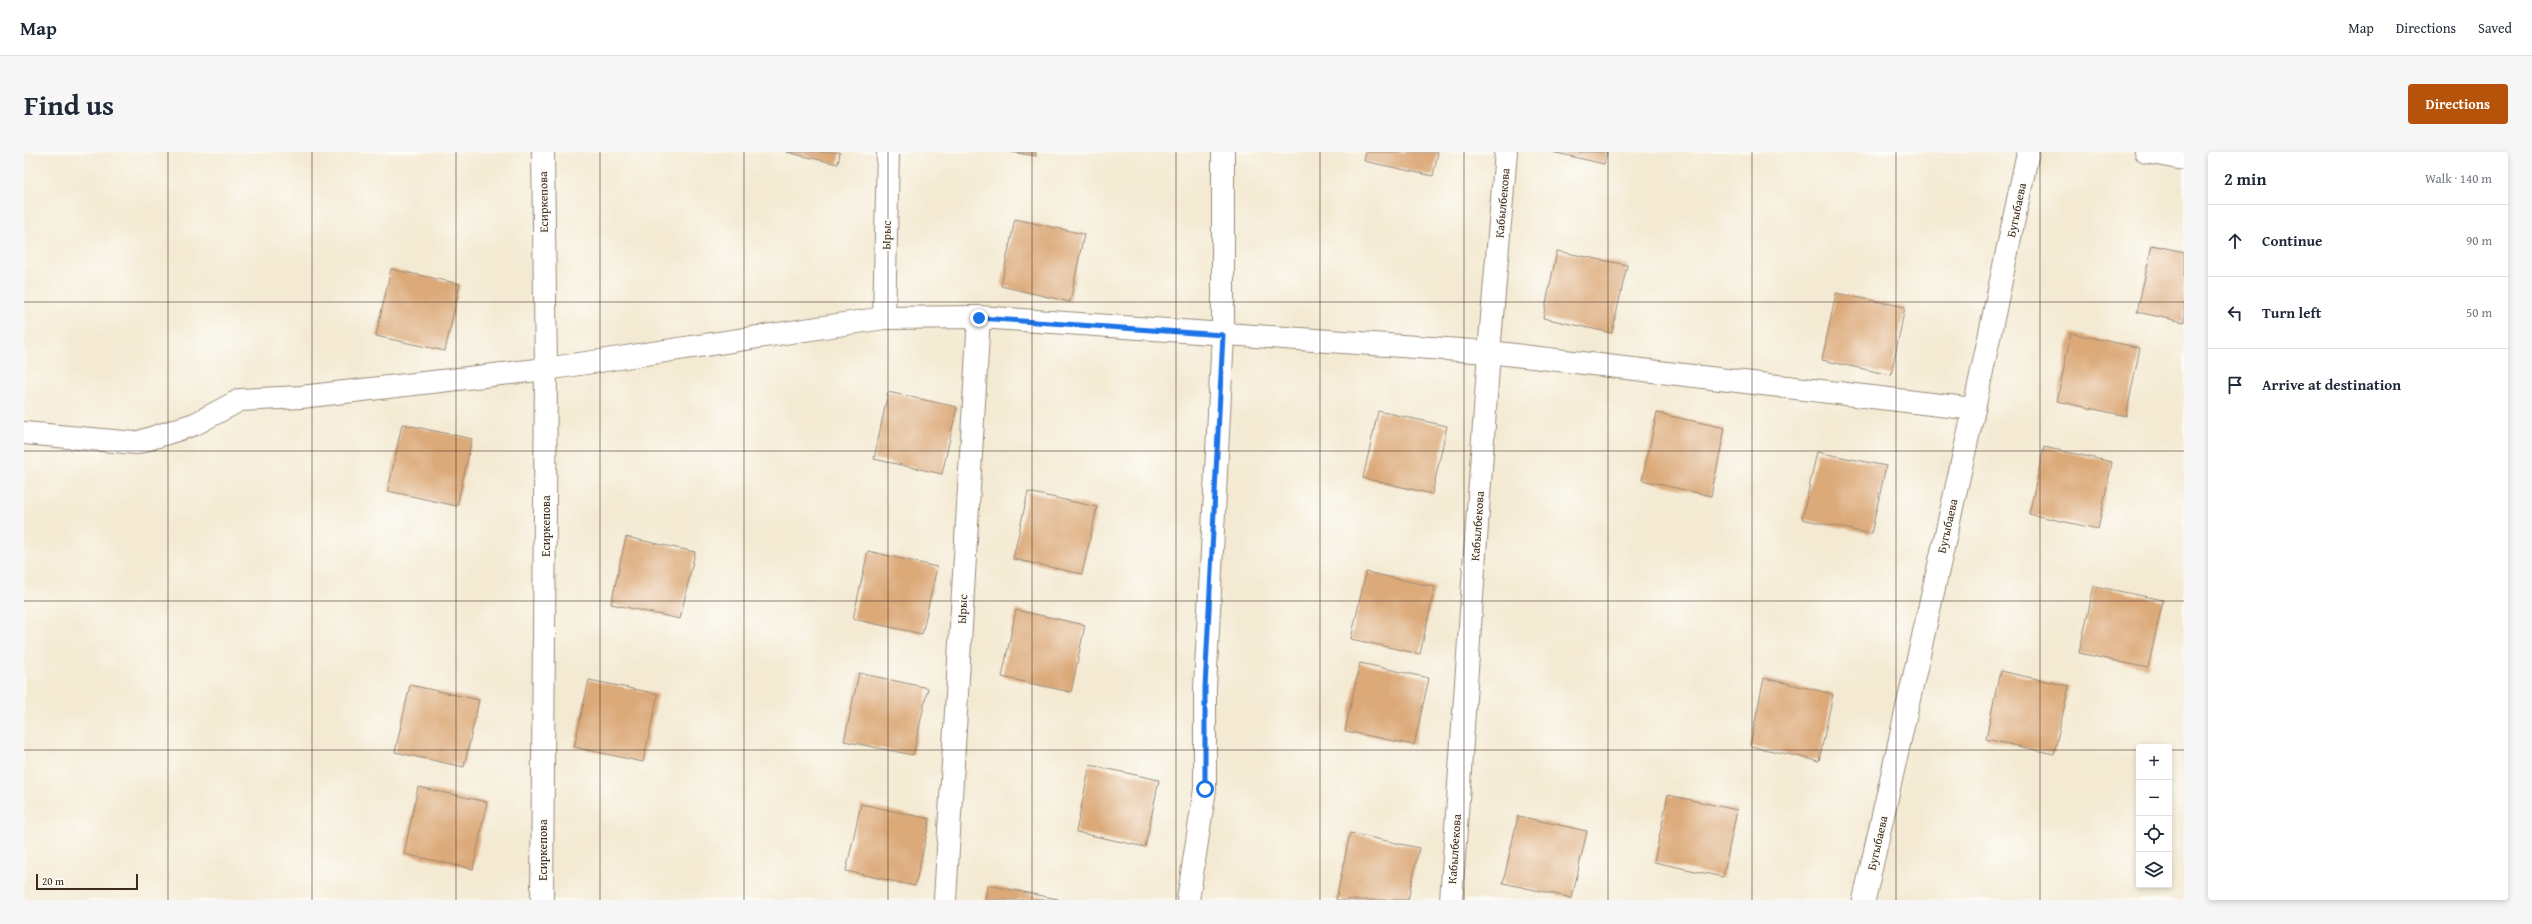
<!DOCTYPE html>
<meta charset="utf-8">
<style>
:root{--surface:#fff;--page:#f6f6f7;--text:#1f2937;--muted:#747a83;--line:#e0e1e3;--accent:#b45309}
body{margin:0;font-family:"Gentium Book Plus",serif;background:var(--page);color:var(--text)}
.controls{position:absolute;right:12px;bottom:12px;display:grid;overflow:hidden;border-radius:4px;box-shadow:0 2px 6px #0003}
.controls button{width:36px;height:36px;display:grid;place-items:center;padding:0;border:0;border-bottom:1px solid var(--line);background:var(--surface);color:var(--text);font:20px sans-serif}
.scale{position:absolute;left:12px;bottom:10px;width:102px;box-sizing:border-box;padding-left:4px;border:2px solid #3b2a1e;border-top:0;font-size:11px;line-height:14px;white-space:nowrap;color:#3b2a1e;-webkit-text-stroke:3px #fdfcf7;paint-order:stroke}
.stop{position:absolute;width:12px;height:12px;margin:-9px;border:3px solid #1a73e8;border-radius:50%;background:#fff}
.stop.end{background:#1a73e8;border-color:#fff;box-shadow:0 1px 4px #0008}
.list{margin:0;padding:0;list-style:none}
h2{display:flex;justify-content:space-between;align-items:center;height:52px;margin:0;padding:0 16px;font-size:17px}
h2 small{font-size:13px;font-weight:400;color:var(--muted)}
.list li{display:grid;grid-template-columns:26px 1fr auto;gap:12px;align-items:center;box-sizing:border-box;height:72px;padding:0 16px;border-top:1px solid var(--line)}
.list b{display:block;font-size:15px;white-space:nowrap}
.list em{font-size:13px;font-style:normal;color:var(--muted)}
.icon{flex:none;width:22px;height:22px;fill:none;stroke:currentColor;stroke-width:2;stroke-linecap:round;stroke-linejoin:round}
.map{position:relative;flex:none;width:2160px;height:748px;overflow:hidden;border-radius:4px}
header{display:flex;align-items:center;gap:24px;box-sizing:border-box;height:56px;padding:0 20px;background:var(--surface);border-bottom:1px solid var(--line)}
header strong{font-size:19px}
nav{display:flex;gap:22px;margin-inline-start:auto;font-size:14px}
.intro{display:flex;align-items:center;justify-content:space-between;box-sizing:border-box;height:96px;padding:0 24px}
h1{margin:0;font-size:28px}
.button{padding:10px 18px;border-radius:4px;background:var(--accent);color:#fff;font-size:14px;font-weight:700}
main{display:flex;gap:24px;padding:0 24px}
aside{flex:1;background:var(--surface);border-radius:4px;box-shadow:0 2px 6px #0003}
.map>svg:first-child{display:block}
.building{fill:#dca978}
.lines{fill:none;stroke-linecap:round;stroke-linejoin:round}
.minor-casing{stroke:#988a78;stroke-width:24}
.minor{stroke:#fff;stroke-width:22}
.route{stroke:#1a73e8;stroke-width:5}
.grid{fill:none;stroke:#3b2a1e;stroke-width:1;stroke-opacity:0.55}
.labels{text-anchor:middle;dominant-baseline:central;stroke-width:4;stroke-linejoin:round;paint-order:stroke}
.street-label{font-size:12px;fill:#3b2a1e;stroke:#fdfcf7}
</style>
<header>
<strong>Map</strong>
<nav><a>Map</a><a>Directions</a><a>Saved</a></nav>
</header>
<div class="intro"><h1>Find us</h1><a class="button">Directions</a></div>
<main>
<div class="map">
<svg width="2160" height="748" viewBox="0 0 2160 748">
<rect width="100%" height="100%" fill="#fdfcf7"/>
<filter id="ink" filterUnits="userSpaceOnUse"><feTurbulence type="fractalNoise" baseFrequency=".025" numOctaves="2"/><feDisplacementMap in="SourceGraphic" scale="8" xChannelSelector="R" yChannelSelector="G"/><feConvolveMatrix kernelMatrix="1 2 1 2 8 2 1 2 1" color-interpolation-filters="sRGB"/></filter>
<filter id="wash" filterUnits="userSpaceOnUse"><feTurbulence type="fractalNoise" baseFrequency=".012" numOctaves="4" result="noise"/><feDisplacementMap in="SourceGraphic" scale="16" xChannelSelector="R" yChannelSelector="G"/><feGaussianBlur stdDeviation="0.9" result="paint"/><feColorMatrix in="noise" values="0 0 0 0 0 0 0 0 0 0 0 0 0 0 0 0 0 1.4 0 .05"/><feComposite in="paint" operator="in"/></filter>
<g filter="url(#wash)">
<rect width="100%" height="100%" fill="#f4ead3"/>
<g id="blocks">
<g class="building">
<polygon points="762,0 816,0 814,12"/>
<polygon points="987,0 1012,0 1012,4"/>
<polygon points="1342,0 1414,0 1409,24 1340,9"/>
<polygon points="1528,0 1583,0 1580,12"/>
<polygon points="991,67 1060,82 1046,150 977,134"/>
<polygon points="2128,93 2160,100 2160,170 2113,160"/>
<polygon points="1533,99 1603,113 1588,181 1519,166"/>
<polygon points="367,117 436,132 421,199 352,184"/>
<polygon points="1812,141 1881,155 1867,223 1798,208"/>
<polygon points="2047,181 2116,196 2102,264 2033,249"/>
<polygon points="864,240 933,255 918,322 850,307"/>
<polygon points="1354,259 1423,274 1408,342 1339,326"/>
<polygon points="1633,261 1701,276 1687,344 1618,328"/>
<polygon points="378,272 448,287 433,354 364,339"/>
<polygon points="2020,295 2088,310 2074,377 2005,362"/>
<polygon points="1793,300 1862,314 1847,382 1778,367"/>
<polygon points="1004,340 1073,355 1058,422 989,407"/>
<polygon points="602,385 671,400 656,467 587,452"/>
<polygon points="844,399 913,415 898,482 829,467"/>
<polygon points="1342,420 1411,435 1396,502 1327,487"/>
<polygon points="2070,434 2139,448 2124,516 2055,501"/>
<polygon points="992,458 1061,473 1047,540 978,525"/>
<polygon points="1336,511 1405,526 1390,593 1321,579"/>
<polygon points="1976,519 2045,534 2030,602 1962,587"/>
<polygon points="835,521 904,536 889,603 820,589"/>
<polygon points="1740,526 1809,542 1795,609 1726,594"/>
<polygon points="565,528 634,542 619,610 550,595"/>
<polygon points="386,533 455,548 440,615 371,600"/>
<polygon points="1066,613 1135,628 1121,695 1052,680"/>
<polygon points="394,635 463,650 449,717 380,702"/>
<polygon points="1644,643 1713,658 1699,725 1630,710"/>
<polygon points="837,652 906,667 891,734 822,719"/>
<polygon points="1494,664 1563,679 1548,746 1479,731"/>
<polygon points="1326,681 1395,696 1384,748 1312,748"/>
<polygon points="964,733 1034,747 1034,748 961,748"/>
</g>
</g>
</g>
<g filter="url(#ink)">
<use href="#blocks" fill-opacity="0" stroke="#988a78" stroke-width="1"/>
<g class="lines">
<defs>
<g id="minor">
<polyline points="2122,0 2160,7"/>
<polyline points="860,166 864,0"/>
<polyline points="0,281 112,291 171,272 216,248 277,245 522,217 860,166 955,165 1465,200 1950,257"/>
<polyline points="518,748 522,217 519,0"/>
<polyline points="921,748 955,165"/>
<polyline points="1164,748 1181,637 1181,536 1199,183 1199,0"/>
<polyline points="1427,748 1465,200 1482,0"/>
<polyline points="1840,748 1950,257 2004,0"/>
</g>
</defs>
<use href="#minor" class="minor-casing"/>
<use href="#minor" class="minor"/>
</g>
</g>
<g class="lines" filter="url(#ink)">
<polyline class="route" points="955,166 1199,183 1181,536 1181,637"/>
</g>
<path class="grid" d="M144,0v748M288,0v748M432,0v748M576,0v748M720,0v748M864,0v748M1008,0v748M1152,0v748M1296,0v748M1440,0v748M1584,0v748M1728,0v748M1872,0v748M2016,0v748M0,150h2160M0,299h2160M0,449h2160M0,598h2115M2145,598h15"/>
<g class="labels">
<g class="street-label">
<text transform="translate(519 50) rotate(-91)">Есиркепова</text>
<text transform="translate(1478 51) rotate(-85)">Кабылбекова</text>
<text transform="translate(1992 58) rotate(-78)">Бугыбаева</text>
<text transform="translate(862 83) rotate(-89)">Ырыс</text>
<text transform="translate(521 374) rotate(-90)">Есиркепова</text>
<text transform="translate(1453 374) rotate(-86)">Кабылбекова</text>
<text transform="translate(1923 374) rotate(-77)">Бугыбаева</text>
<text transform="translate(938 457) rotate(-87)">Ырыс</text>
<text transform="translate(1853 691) rotate(-77)">Бугыбаева</text>
<text transform="translate(1430 697) rotate(-86)">Кабылбекова</text>
<text transform="translate(518 698) rotate(-90)">Есиркепова</text>
</g>
</g>
</svg>
<div class="controls">
<button>+</button>
<button>−</button>
<button><svg class="icon" aria-label="locate" viewBox="0 0 24 24"><circle cx="12" cy="12" r="6"/><path d="M12 2v4M12 18v4M2 12h4M18 12h4"/></svg></button>
<button><svg class="icon" aria-label="layers" viewBox="0 0 24 24"><path d="M12 4l9 5-9 5-9-5zM3 14l9 5 9-5"/></svg></button>
</div>
<div class="scale">20 m</div>
<div class="stop" style="left:1181px;top:637px"></div>
<div class="stop end" style="left:955px;top:166px"></div>
</div>
<aside>
<h2>2 min<small>Walk · 140 m</small></h2>
<ul class="list">
<li><svg class="icon" aria-label="ahead" viewBox="0 0 24 24"><path d="M12 20V5M6 11l6-6 6 6"/></svg><div><b>Continue</b></div><em>90 m</em></li>
<li><svg class="icon" aria-label="left" viewBox="0 0 24 24"><path d="M17 20v-9H6M10 6l-5 5 5 5"/></svg><div><b>Turn left</b></div><em>50 m</em></li>
<li><svg class="icon" aria-label="arrive" viewBox="0 0 24 24"><path d="M6 21V4h12l-3 4 3 4H6"/></svg><div><b>Arrive at destination</b></div></li>
</ul>
</aside>
</main>
